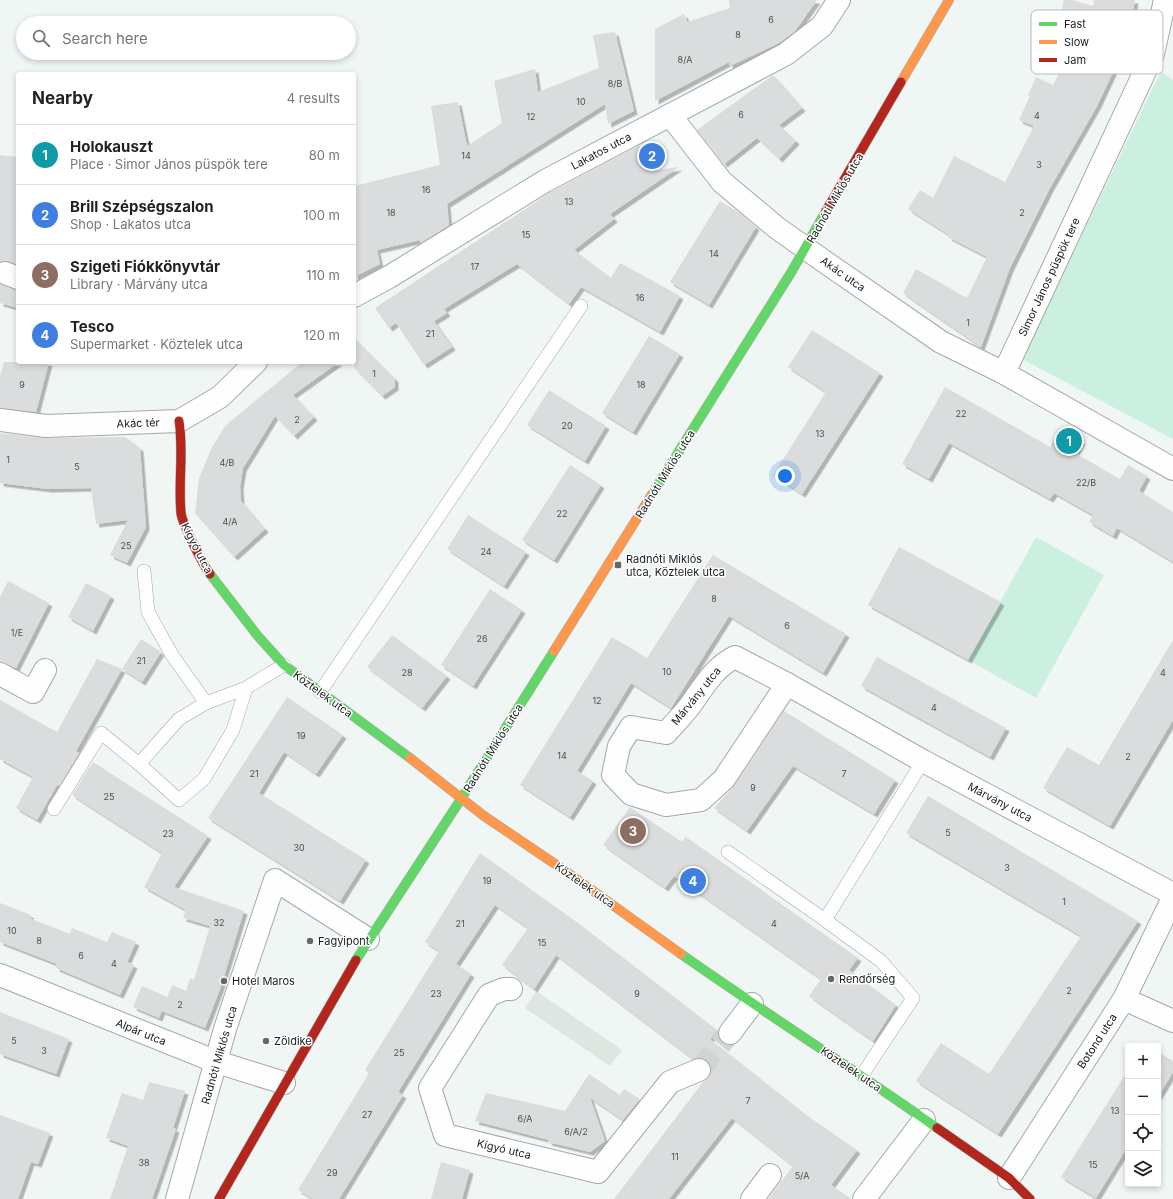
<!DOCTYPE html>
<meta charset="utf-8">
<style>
:root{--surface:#fff;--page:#f6f6f6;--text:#222;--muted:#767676;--line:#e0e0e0;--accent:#7c3aed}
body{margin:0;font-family:Inter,sans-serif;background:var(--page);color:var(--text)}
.controls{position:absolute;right:12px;bottom:12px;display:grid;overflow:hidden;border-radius:4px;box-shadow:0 2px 6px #0003}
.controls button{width:36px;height:36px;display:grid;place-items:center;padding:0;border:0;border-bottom:1px solid var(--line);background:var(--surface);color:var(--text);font:20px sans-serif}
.you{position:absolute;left:785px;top:476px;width:14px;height:14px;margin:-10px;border:3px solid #fff;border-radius:50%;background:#1a73e8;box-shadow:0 0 0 6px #1a73e833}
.badge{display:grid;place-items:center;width:26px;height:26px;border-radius:50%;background:var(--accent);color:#fff;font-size:13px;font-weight:700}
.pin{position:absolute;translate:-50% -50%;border:2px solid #fff;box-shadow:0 1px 4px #0006}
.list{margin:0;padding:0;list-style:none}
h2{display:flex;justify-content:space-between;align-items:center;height:52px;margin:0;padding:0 16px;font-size:17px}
h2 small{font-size:13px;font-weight:400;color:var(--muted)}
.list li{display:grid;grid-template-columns:26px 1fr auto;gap:12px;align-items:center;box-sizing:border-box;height:60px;padding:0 16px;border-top:1px solid var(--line)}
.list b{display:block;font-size:15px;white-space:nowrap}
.list p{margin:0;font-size:13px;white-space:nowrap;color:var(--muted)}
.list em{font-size:13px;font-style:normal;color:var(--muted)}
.icon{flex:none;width:22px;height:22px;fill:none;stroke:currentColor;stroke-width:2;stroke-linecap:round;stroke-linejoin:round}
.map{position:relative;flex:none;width:1173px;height:1199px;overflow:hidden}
.search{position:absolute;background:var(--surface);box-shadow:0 2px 6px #0003;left:16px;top:16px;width:340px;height:44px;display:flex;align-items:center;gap:10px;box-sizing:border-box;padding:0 14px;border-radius:22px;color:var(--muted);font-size:15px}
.panel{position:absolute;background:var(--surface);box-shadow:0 2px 6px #0003;left:16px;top:72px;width:340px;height:292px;border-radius:4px}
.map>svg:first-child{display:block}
.built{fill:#dce7e1}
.green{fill:#cbf0e0}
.building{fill:#dadcdd;filter:url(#shadow)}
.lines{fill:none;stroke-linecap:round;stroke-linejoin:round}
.street-tunnel{stroke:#d0d5d3;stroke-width:22;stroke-dasharray:22 11;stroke-linecap:butt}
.lane-casing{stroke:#a5a9a7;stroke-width:14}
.street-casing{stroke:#a5a9a7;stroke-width:24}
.fast-casing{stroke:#a5a9a7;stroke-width:10}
.slow-casing{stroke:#a5a9a7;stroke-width:10}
.jam-casing{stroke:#a5a9a7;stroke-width:10}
.lane{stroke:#fdfefd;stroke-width:13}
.street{stroke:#fdfefd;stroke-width:22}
.fast{stroke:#63d668;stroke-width:9}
.slow{stroke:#ff974d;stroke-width:9}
.jam{stroke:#b3261e;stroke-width:9}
.poi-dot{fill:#646967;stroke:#fff;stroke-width:1.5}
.labels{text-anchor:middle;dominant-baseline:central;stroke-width:3;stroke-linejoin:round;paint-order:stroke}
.number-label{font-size:9px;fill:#4b4f4e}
.street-label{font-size:11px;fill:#191d1b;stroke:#fff}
.poi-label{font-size:11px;fill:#191d1b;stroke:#fff;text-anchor:start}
.key{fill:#fff;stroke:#babbbb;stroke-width:1}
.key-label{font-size:11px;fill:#191d1b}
</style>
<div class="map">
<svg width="1173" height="1199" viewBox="0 0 1173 1199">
<defs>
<filter id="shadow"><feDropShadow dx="3.5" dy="3.5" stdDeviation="0" flood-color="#0004"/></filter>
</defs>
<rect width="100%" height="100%" fill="#f0f6f3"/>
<polygon class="built" points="536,991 622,1050 610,1066 525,1008"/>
<g class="green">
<polygon points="1161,71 1173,80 1173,439 1022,359"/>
<polygon points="1036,537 1104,575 1036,698 968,660"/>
</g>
<g class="building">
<polygon points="729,0 817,0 795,31 779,43 730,66 729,62 655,101 655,29 684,14 687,22 730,8"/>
<polygon points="1064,0 1072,0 1093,6 1094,0 1135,0 1129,38 1097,106 1050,188 1010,268 981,347 903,293 916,269 967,298 987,257 948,237 949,235 908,209 920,190 933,198 954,156 1005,182 1034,126 1019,120 1030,96 1028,95 1036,77 1053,85 1084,24 1060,17"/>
<polygon points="615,32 634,111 608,124 605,104 447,204 449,225 421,243 420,240 377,250 380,264 354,277 354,186 440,165 431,106 458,102 467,146 502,123 494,81 535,69 538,92 599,68 593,35"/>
<polygon points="773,75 802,108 779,125 796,141 779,159 757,138 724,164 697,130"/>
<polygon points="638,146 643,147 649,171 679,167 610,214 614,219 574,250 611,278 620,263 680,296 660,332 581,287 569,304 517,264 444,309 447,313 434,321 452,347 424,365 396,323 389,328 375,308 551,192"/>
<polygon points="0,155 18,157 18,265 9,261 0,262"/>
<polygon points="720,201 740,213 756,227 709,305 670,282"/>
<polygon points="0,284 18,290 18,308 0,303"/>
<polygon points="812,330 880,373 802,494 773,475 826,392 788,367"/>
<polygon points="649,336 680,354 633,432 602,413"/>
<polygon points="354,338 395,379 395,387 382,396 354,368"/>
<polygon points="4,362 49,362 36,412 0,408 0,376"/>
<polygon points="302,362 339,362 293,395 314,417 294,436 275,416 243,468 240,487 241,501 265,529 234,557 195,513 199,479 211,449 225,426"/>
<polygon points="945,387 1050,447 1060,429 1082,441 1075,453 1120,479 1128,465 1147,476 1139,491 1173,512 1173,562 1117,528 1113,536 1089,522 1093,515 1054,493 1050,499 949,443 929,479 902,464"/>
<polygon points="549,390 606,426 585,461 527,425"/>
<polygon points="0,433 46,438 125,437 140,448 146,527 127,563 110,555 128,520 96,524 91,488 48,489 0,483"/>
<polygon points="570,465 601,485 554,560 522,540"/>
<polygon points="468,515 526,552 504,586 447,549"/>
<polygon points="899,547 1001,602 968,660 868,605"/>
<polygon points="713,555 846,634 823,673 729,616 671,708 631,683 577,771 593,781 570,817 520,785 612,637 647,658"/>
<polygon points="8,581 49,603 16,668 0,662 0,597"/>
<polygon points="86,583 111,596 93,631 68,617"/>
<polygon points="490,589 522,610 473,686 441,665"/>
<polygon points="392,635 447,676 422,708 367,667"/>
<polygon points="141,639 161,652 142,682 122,669"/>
<polygon points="1173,640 1173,720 1110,826 1043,788 1067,747 1099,765"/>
<polygon points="877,657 1006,728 990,757 861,686"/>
<polygon points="97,659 122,669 76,751 79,753 59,786 57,785 37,820 16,808 33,777 0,759 0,700 57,732"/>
<polygon points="287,697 343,735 316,774 284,752 259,793 366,860 340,901 208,818"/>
<polygon points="784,711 895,780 874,814 793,766 747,831 714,808 734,786"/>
<polygon points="93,762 208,836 174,887 244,911 220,989 205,1028 162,1011 172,985 186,991 190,978 194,980 210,926 183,918 186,910 144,887 162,853 72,795"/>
<polygon points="928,796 1138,921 998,1134 916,1081 941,1043 989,1074 1081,936 906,833"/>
<polygon points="630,807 682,842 686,837 858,958 849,970 896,1005 873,1041 809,996 821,979 674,876 665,888 603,845"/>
<polygon points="480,853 578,923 717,1030 710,1039 809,1117 857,1150 831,1185 851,1199 768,1199 793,1166 732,1118 669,1199 614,1199 703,1082 709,1077 711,1072 711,1066 707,1060 701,1058 693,1059 556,955 534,989 502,965 528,928 495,905 456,964 471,974 398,1092 403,1095 339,1199 313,1199 298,1190 369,1073 365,1070 439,951 425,942"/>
<polygon points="0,903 31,915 29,918 70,934 72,928 107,942 112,932 136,942 127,962 134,965 120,995 56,968 57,964 0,942"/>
<polygon points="142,986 167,997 159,1018 133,1007"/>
<polygon points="0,1012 69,1039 56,1074 0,1054"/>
<polygon points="1158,1052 1173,1061 1173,1072 1158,1097"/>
<polygon points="1128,1070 1128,1146 1096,1198 1061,1177"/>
<polygon points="589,1074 620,1095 624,1089 640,1099 623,1120 590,1098 605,1141 590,1152 548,1142 549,1140 475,1121 486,1093 565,1111"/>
<polygon points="149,1082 185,1091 173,1128 176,1129 152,1199 110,1199 128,1146 106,1138 122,1093 143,1100"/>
<polygon points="0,1115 50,1133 38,1164 31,1162 18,1199 0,1199"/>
<polygon points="441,1162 470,1170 462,1199 431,1199"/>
</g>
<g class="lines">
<polyline class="street-tunnel" points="699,1070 730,1033"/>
<defs>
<g id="lane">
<polyline points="144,571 148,612 172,655 206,703"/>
<polyline points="246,688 206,703 179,719 139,764 179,800 204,779 233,730 246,688 284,665"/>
<polyline points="320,692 581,306"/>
<polyline points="54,809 101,733 139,764"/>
<polyline points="728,852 825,920"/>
<polyline points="862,1075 913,998 881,961 825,920 923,761"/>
</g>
<g id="street">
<polyline points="670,115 722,182 777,228 825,262 941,342 1004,373 1173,469"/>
<polyline points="5,273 18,278"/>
<polyline points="354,296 389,277 545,181 786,54 822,26 839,0"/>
<polyline points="1004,373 1153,54 1165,0"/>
<polyline points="0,420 46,426 179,421 220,397 256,362"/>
<path d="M735,657l52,27 -63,95 -23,21 -35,5 -35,-11 -18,-19 6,-29 12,-19 35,6c7,-8 16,-17 23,-26 14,-19 24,-39 46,-50z"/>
<polyline points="0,674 33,692 45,670"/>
<polyline points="787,684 923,761 1173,894"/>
<polyline points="0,975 217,1062 284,1083"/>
<polyline points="511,989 504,989 489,995 430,1088 445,1135 598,1172 670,1082 699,1070"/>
<polyline points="1124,999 1173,1021"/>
<polyline points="730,1033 752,1004"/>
<polyline points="1009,1178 1124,999 1173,898"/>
<polyline points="177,1199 225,1029 275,880 368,939"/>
<polyline points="752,1199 770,1175"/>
<polyline points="864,1199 924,1120"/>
</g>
<g id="fast">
<polyline points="651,496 792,271 826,211"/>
<polyline points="210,574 257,635 284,665 410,758"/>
<path d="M681,954c84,59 171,114 256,174"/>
<polyline points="356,960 461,799 554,651"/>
</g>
<g id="slow">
<polyline points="901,82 949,0"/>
<polyline points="554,651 651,496"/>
<polyline points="410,758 484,816 561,868 681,954"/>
</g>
<g id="jam">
<polyline points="826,211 901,82"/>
<path d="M179,421c5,31 -1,61 2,92 1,10 22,52 29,61"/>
<polyline points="937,1128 1009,1178 1030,1199"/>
<polyline points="219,1199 356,960"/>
</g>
</defs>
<use href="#lane" class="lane-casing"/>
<use href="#street" class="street-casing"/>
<use href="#fast" class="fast-casing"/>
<use href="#slow" class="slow-casing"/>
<use href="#jam" class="jam-casing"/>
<use href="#lane" class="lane"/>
<use href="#street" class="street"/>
<use href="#fast" class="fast"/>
<use href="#slow" class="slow"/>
<use href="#jam" class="jam"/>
</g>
<g class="poi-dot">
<rect x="614" y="561" width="8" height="8" rx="2"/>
<circle cx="310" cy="941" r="4"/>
<circle cx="831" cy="979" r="4"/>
<circle cx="224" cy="981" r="4"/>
<circle cx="266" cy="1041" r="4"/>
</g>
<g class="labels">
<g class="number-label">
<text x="771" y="19">6</text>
<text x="738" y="34">8</text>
<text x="685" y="59">8/A</text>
<text x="615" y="83">8/B</text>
<text x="581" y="101">10</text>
<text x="741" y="114">6</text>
<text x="1037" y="115">4</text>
<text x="531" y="116">12</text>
<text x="466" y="155">14</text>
<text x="1039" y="164">3</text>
<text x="426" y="189">16</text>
<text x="569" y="201">13</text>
<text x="391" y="212">18</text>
<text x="1022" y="212">2</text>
<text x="526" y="234">15</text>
<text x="714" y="253">14</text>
<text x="475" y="266">17</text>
<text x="640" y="297">16</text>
<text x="968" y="322">1</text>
<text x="430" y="333">21</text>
<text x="374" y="373">1</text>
<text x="22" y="384">9</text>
<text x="641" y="384">18</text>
<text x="961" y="413">22</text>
<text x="297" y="419">2</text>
<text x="567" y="425">20</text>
<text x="820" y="433">13</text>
<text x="8" y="459">1</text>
<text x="227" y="462">4/B</text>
<text x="77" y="466">5</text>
<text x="1086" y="482">22/B</text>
<text x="562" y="513">22</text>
<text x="230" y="521">4/A</text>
<text x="126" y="545">25</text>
<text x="486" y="551">24</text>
<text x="714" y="598">8</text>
<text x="787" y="625">6</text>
<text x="17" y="632">1/E</text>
<text x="482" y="638">26</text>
<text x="141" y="660">21</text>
<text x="667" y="671">10</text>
<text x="407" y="672">28</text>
<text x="1163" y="672">4</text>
<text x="597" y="700">12</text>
<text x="934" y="707">4</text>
<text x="301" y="735">19</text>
<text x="562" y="755">14</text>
<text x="1128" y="756">2</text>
<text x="254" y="773">21</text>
<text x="844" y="773">7</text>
<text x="753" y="787">9</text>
<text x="109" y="796">25</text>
<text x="948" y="832">5</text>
<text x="168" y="833">23</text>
<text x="299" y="847">30</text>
<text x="1007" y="867">3</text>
<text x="487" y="880">19</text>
<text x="1064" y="901">1</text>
<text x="219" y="922">32</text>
<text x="460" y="923">21</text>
<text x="774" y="923">4</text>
<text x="12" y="930">10</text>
<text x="39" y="940">8</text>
<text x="542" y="942">15</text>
<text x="81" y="955">6</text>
<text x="114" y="963">4</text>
<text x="1069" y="990">2</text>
<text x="436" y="993">23</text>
<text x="637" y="993">9</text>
<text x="180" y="1004">2</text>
<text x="14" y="1040">5</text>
<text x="44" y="1050">3</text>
<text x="399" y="1052">25</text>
<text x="748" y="1100">7</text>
<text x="1115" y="1110">13</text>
<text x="367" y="1114">27</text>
<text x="525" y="1118">6/A</text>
<text x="576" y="1131">6/A/2</text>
<text x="675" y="1156">11</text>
<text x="144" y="1162">38</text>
<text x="1093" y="1164">15</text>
<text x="332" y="1172">29</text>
<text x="802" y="1175">5/A</text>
</g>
<g class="street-label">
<text transform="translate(601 151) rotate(-28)">Lakatos utca</text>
<text transform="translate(835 198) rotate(-60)">Radnóti Miklós utca</text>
<text transform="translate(843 274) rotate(35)">Akác utca</text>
<text transform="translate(1049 277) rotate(-65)">Simor János püspök tere</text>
<text transform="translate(138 423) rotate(-2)">Akác tér</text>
<text transform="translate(665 474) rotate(-58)">Radnóti Miklós utca</text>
<text transform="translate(197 548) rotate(63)">Kígyó utca</text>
<text transform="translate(323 694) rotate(36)">Köztelek utca</text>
<text transform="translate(696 696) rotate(-51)">Márvány utca</text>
<text transform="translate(493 748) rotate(-58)">Radnóti Miklós utca</text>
<text transform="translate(1000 802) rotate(28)">Márvány utca</text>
<text transform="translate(585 885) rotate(35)">Köztelek utca</text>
<text transform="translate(141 1032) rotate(22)">Alpár utca</text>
<text transform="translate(1097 1041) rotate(-57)">Botond utca</text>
<text transform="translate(219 1055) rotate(-74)">Radnóti Miklós utca</text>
<text transform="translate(851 1069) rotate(34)">Köztelek utca</text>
<text transform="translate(504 1149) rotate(13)">Kígyó utca</text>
</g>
<g class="poi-label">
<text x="626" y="559">Radnóti Miklós<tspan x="626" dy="13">utca, Köztelek utca</tspan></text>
<text x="318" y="941">Fagyipont</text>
<text x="839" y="979">Rendőrség</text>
<text x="232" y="981">Hotel Maros</text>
<text x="274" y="1041">Zöldike</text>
</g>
</g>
<rect x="1031" y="10" width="132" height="64" rx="6" class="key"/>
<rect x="1039" y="22" width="18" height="4" fill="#63d668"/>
<rect x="1039" y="40" width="18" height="4" fill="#ff974d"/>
<rect x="1039" y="58" width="18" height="4" fill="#b3261e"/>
<g class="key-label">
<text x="1064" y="28">Fast</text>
<text x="1064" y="46">Slow</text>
<text x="1064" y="64">Jam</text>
</g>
</svg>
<div class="controls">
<button>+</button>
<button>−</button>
<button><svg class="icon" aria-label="locate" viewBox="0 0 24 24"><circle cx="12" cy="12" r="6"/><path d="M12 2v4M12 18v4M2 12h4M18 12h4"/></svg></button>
<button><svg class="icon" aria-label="layers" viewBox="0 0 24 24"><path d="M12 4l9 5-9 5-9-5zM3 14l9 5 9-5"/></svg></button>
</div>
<div class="you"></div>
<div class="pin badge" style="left:1069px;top:441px;background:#0f9aa8">1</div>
<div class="pin badge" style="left:652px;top:156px;background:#3f7fe0">2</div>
<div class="pin badge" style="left:633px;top:831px;background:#8d6e63">3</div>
<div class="pin badge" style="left:693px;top:881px;background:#3f7fe0">4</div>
<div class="search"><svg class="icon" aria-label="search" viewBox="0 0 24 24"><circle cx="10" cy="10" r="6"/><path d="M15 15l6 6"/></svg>Search here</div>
<section class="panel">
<h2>Nearby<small>4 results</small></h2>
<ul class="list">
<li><span class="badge" style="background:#0f9aa8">1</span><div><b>Holokauszt</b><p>Place · Simor János püspök tere</p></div><em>80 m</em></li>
<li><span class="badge" style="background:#3f7fe0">2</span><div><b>Brill Szépségszalon</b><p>Shop · Lakatos utca</p></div><em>100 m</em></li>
<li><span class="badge" style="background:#8d6e63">3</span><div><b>Szigeti Fiókkönyvtár</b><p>Library · Márvány utca</p></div><em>110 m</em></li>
<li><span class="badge" style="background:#3f7fe0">4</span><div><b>Tesco</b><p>Supermarket · Köztelek utca</p></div><em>120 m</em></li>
</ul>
</section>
</div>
